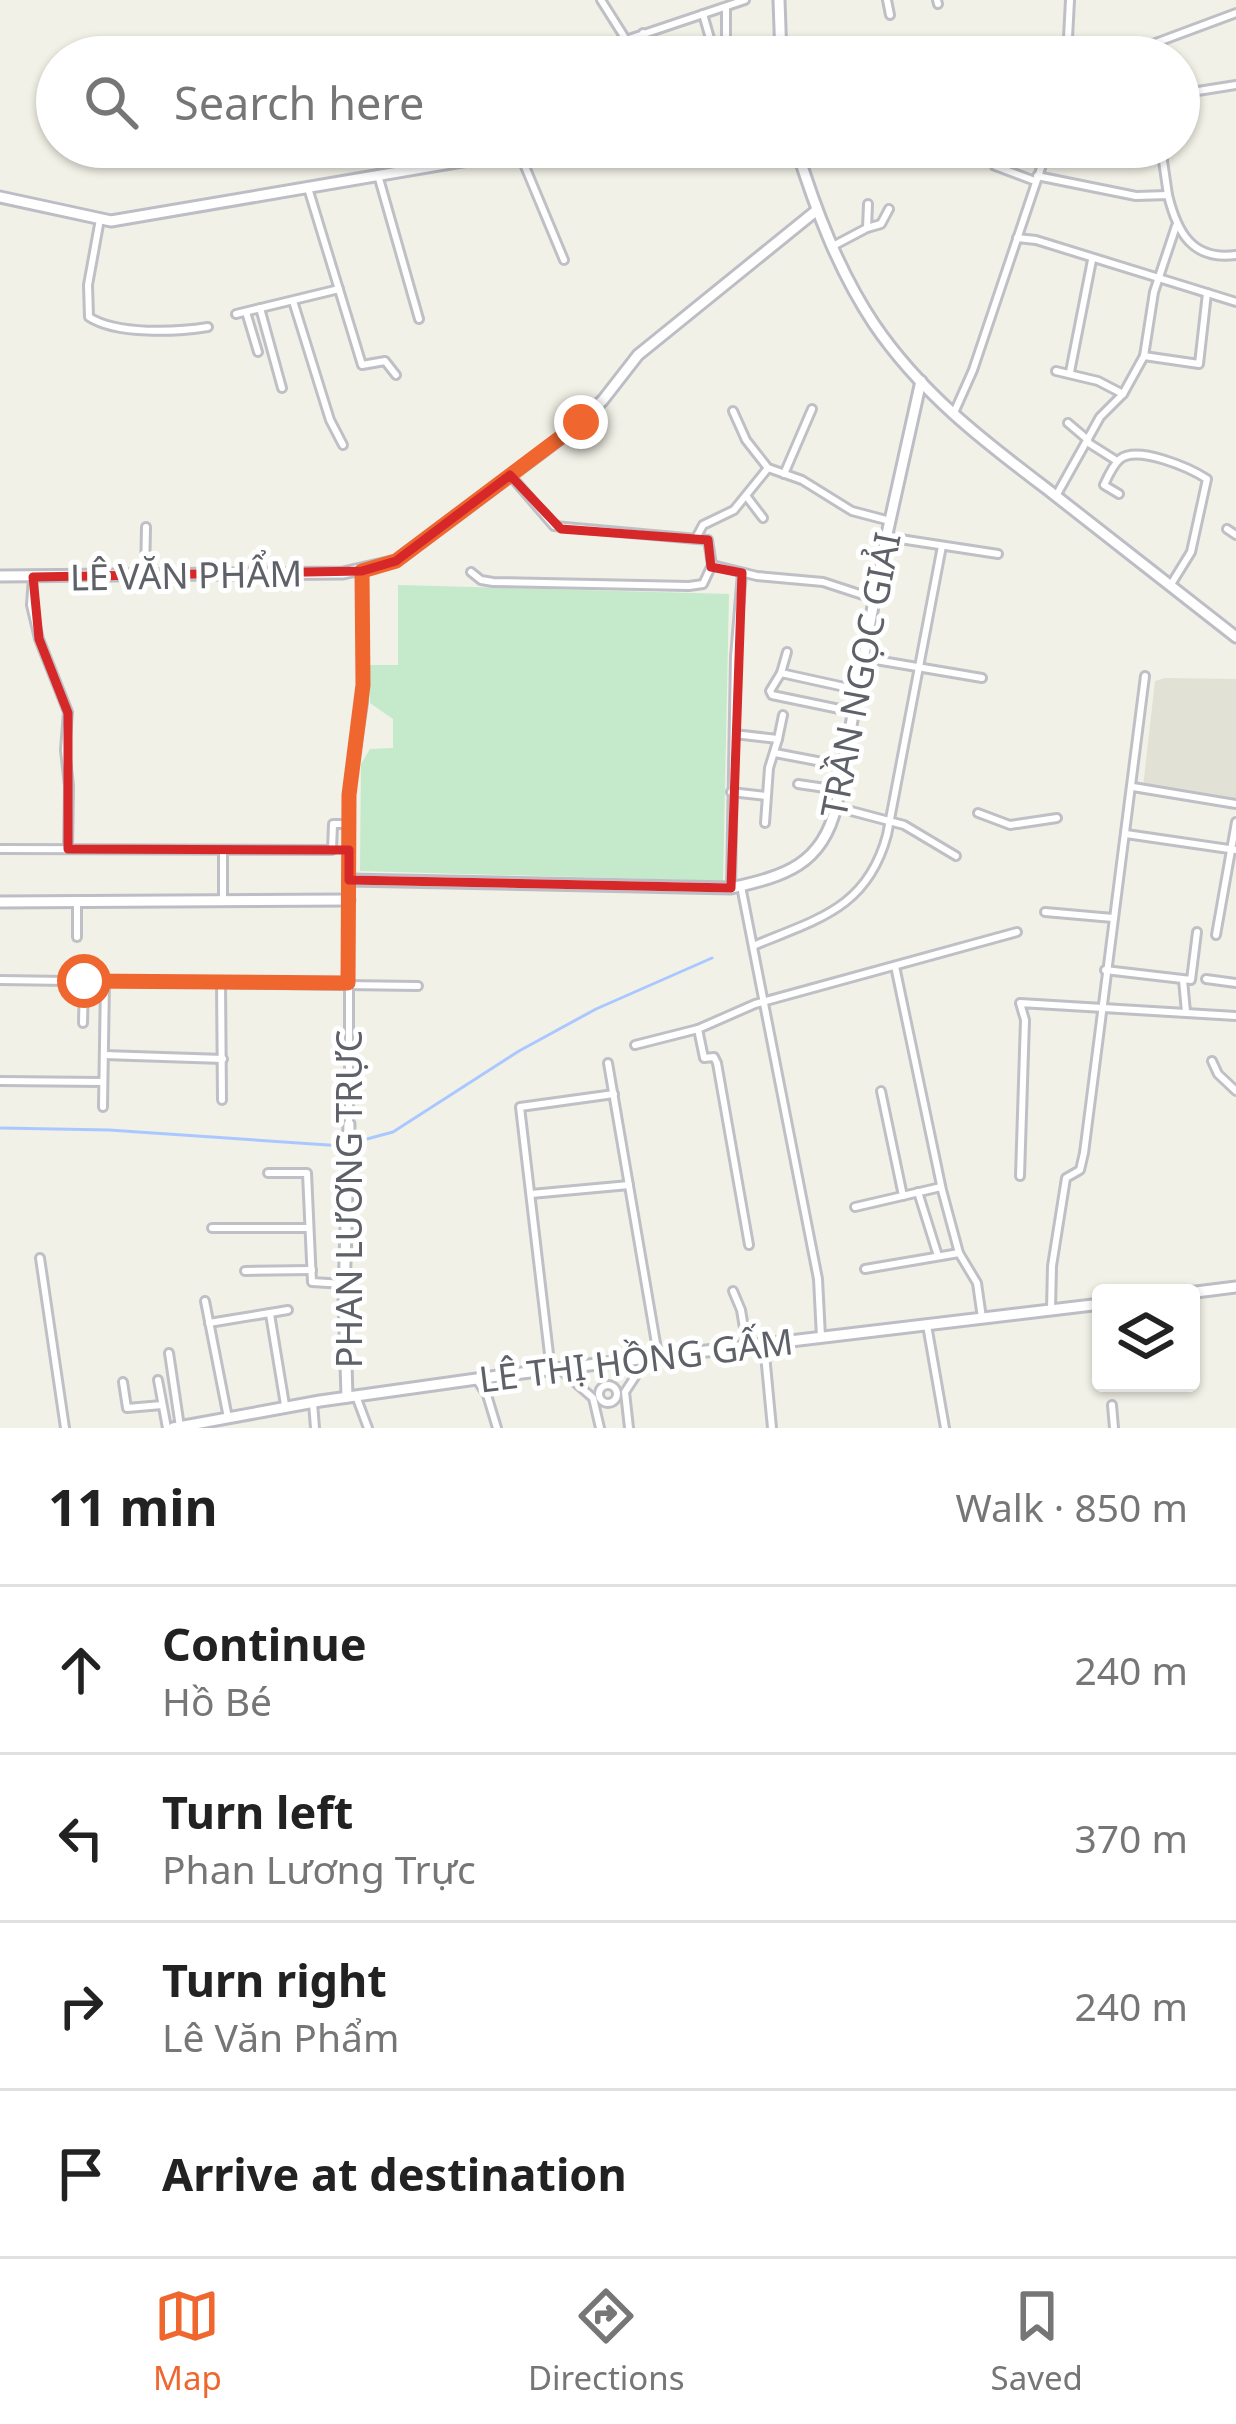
<!DOCTYPE html>
<meta charset="utf-8">
<style>
:root{--surface:#fff;--page:#f2f2f2;--text:#222;--muted:#767676;--line:#e0e0e0;--accent:#ef662f}
body{margin:0;font-family:"Noto Sans",sans-serif;background:var(--page);color:var(--text)}
.controls{position:absolute;right:36px;bottom:36px;display:grid;overflow:hidden;border-radius:12px;box-shadow:0 3px 9px #0004}
.controls button{width:108px;height:108px;display:grid;place-items:center;padding:0;border:0;border-bottom:3px solid var(--line);background:var(--surface);color:var(--text);font:60px sans-serif}
.stop{position:absolute;width:36px;height:36px;margin:-27px;border:9px solid #ef662f;border-radius:50%;background:#fff}
.stop.end{background:#ef662f;border-color:#fff;box-shadow:0 3px 12px #0008}
.list{margin:0;padding:0;list-style:none}
h2{display:flex;justify-content:space-between;align-items:center;height:156px;margin:0;padding:0 48px;font-size:51px}
h2 small{font-size:39px;font-weight:400;color:var(--muted)}
.list li{display:grid;grid-template-columns:78px 1fr auto;gap:36px;align-items:center;box-sizing:border-box;height:168px;padding:0 48px;border-top:3px solid var(--line)}
.list b{display:block;font-size:45px;white-space:nowrap}
.list p{margin:0;font-size:39px;white-space:nowrap;color:var(--muted)}
.list em{font-size:39px;font-style:normal;color:var(--muted)}
.icon{flex:none;width:66px;height:66px;fill:none;stroke:currentColor;stroke-width:2;stroke-linecap:round;stroke-linejoin:round}
.map{position:relative;flex:none;width:1236px;height:1428px;overflow:hidden}
.search{position:absolute;background:var(--surface);box-shadow:0 3px 9px #0004;left:36px;right:36px;top:36px;height:132px;display:flex;align-items:center;gap:30px;box-sizing:border-box;padding:0 42px;border-radius:66px;color:var(--muted);font-size:45px}
.sheet{height:828px;background:var(--surface)}
nav{display:flex;justify-content:space-around;align-items:center;box-sizing:border-box;height:168px;border-top:3px solid var(--line);background:var(--surface);font-size:33px;color:var(--muted)}
nav a{display:grid;justify-items:center;gap:6px}
nav .on{color:var(--accent)}
.map>svg:first-child{display:block}
.education{fill:#e1e1d5}
.green{fill:#c4e9cb}
.lines{fill:none;stroke-linecap:round;stroke-linejoin:round}
.stream{stroke:#aac8ff;stroke-width:3}
.street-casing{stroke:#bfbfc6;stroke-width:12}
.secondary-casing{stroke:#bdbec5;stroke-width:15}
.street{stroke:#fff;stroke-width:6}
.secondary{stroke:#fff;stroke-width:9}
.route{stroke:#ef662f;stroke-width:15}
.marked{fill:none;stroke:#d62828;stroke-width:9;stroke-linejoin:round}
.labels{text-anchor:middle;dominant-baseline:central;stroke-width:10;stroke-linejoin:round;paint-order:stroke}
.street-label{font-size:36px;fill:#5f6168;stroke:#fff}
</style>
<div class="map">
<svg width="1236" height="1428" viewBox="0 0 1236 1428">
<rect width="100%" height="100%" fill="#f1f1e7"/>
<polygon class="education" points="1165,678 1236,679 1236,802 1143,787 1155,681"/>
<polygon class="green" points="398,585 729,594 723,881 360,871 361,764 370,749 393,748 393,719 370,703 367,665 398,665"/>
<g class="lines">
<g class="stream">
<polyline points="0,1128 109,1130 343,1146"/>
<polyline points="352,1143 393,1132 519,1051 596,1009 712,958"/>
</g>
<defs>
<g id="street">
<polyline points="601,0 637,57"/>
<polyline points="887,0 890,15"/>
<polyline points="937,0 938,4"/>
<polyline points="1070,0 1067,57 1134,51 1236,13"/>
<polyline points="703,14 715,56 726,53 726,7"/>
<polyline points="643,33 651,57"/>
<polyline points="626,40 745,0"/>
<polyline points="495,42 500,57"/>
<polyline points="1003,57 1004,55"/>
<polyline points="1179,94 1236,85"/>
<polyline points="996,147 995,166 1035,181"/>
<polyline points="1161,147 1168,195"/>
<polyline points="519,152 564,260"/>
<polyline points="378,175 419,319"/>
<path d="M1037,176l99,20 32,-1c9,37 24,66 68,60"/>
<polyline points="308,188 362,365 385,361 396,375"/>
<path d="M100,219l-12,66 1,32c28,18 87,15 119,10"/>
<polyline points="1176,226 1154,292 1144,356 1199,364 1207,293"/>
<polyline points="867,228 881,224 889,209"/>
<polyline points="1017,238 1036,240 1236,302"/>
<polyline points="833,246 867,228 868,204"/>
<polyline points="293,301 330,420 343,445"/>
<polyline points="260,308 282,388"/>
<polyline points="246,312 258,352"/>
<polyline points="236,314 339,289"/>
<polyline points="1056,371 1098,381 1123,394"/>
<polyline points="1070,372 1092,260"/>
<polyline points="733,411 746,440 768,468 802,480 852,511 890,521"/>
<polyline points="953,415 973,370 1048,147"/>
<polyline points="1068,423 1088,440"/>
<polyline points="1087,442 1117,461"/>
<polyline points="784,474 812,409"/>
<path d="M1119,494l-15,-9c4,-9 9,-20 16,-26 18,-14 70,9 87,20l-16,73 -21,34"/>
<polyline points="1056,496 1100,417 1123,394 1144,356"/>
<polyline points="747,497 763,518"/>
<polyline points="1227,529 1236,535"/>
<polyline points="887,537 998,554"/>
<polyline points="696,538 703,525 734,510 768,468"/>
<polyline points="712,565 757,576 823,582 875,599"/>
<polyline points="471,572 481,580 493,582 689,586 703,584 712,565 708,540 554,526 510,475"/>
<polyline points="145,575 146,527"/>
<polyline points="33,577 31,605 39,639 68,712 65,750 69,786 68,849"/>
<polyline points="864,658 982,678"/>
<polyline points="781,673 787,652"/>
<polyline points="854,712 772,695 770,691 781,673 858,690"/>
<polyline points="734,734 778,739 783,715"/>
<polyline points="775,753 843,766"/>
<polyline points="798,784 839,790"/>
<polyline points="1133,787 1236,804"/>
<polyline points="731,792 766,796"/>
<polyline points="836,807 904,825 956,856"/>
<polyline points="978,813 1010,825 1057,818"/>
<polyline points="765,823 769,768 778,739"/>
<polyline points="1126,834 1236,850"/>
<polyline points="0,849 332,850 333,824 349,824"/>
<polyline points="223,852 223,900"/>
<polyline points="741,886 818,1279 821,1337"/>
<polyline points="731,888 735,657 742,573"/>
<polyline points="77,902 77,937"/>
<polyline points="1045,912 1113,918"/>
<polyline points="1216,935 1236,822"/>
<path d="M753,946c64,-27 114,-37 134,-111l55,-289"/>
<polyline points="895,966 942,1190 959,1253 977,1283 982,1318"/>
<polyline points="1105,970 1191,980 1197,932"/>
<polyline points="1206,979 1236,983"/>
<polyline points="0,980 418,986"/>
<polyline points="1183,980 1186,1012"/>
<polyline points="221,982 222,1100"/>
<polyline points="83,1023 84,981"/>
<polyline points="698,1029 704,1058 714,1057 717,1063 749,1245"/>
<polyline points="635,1045 698,1029 755,1004 1017,932"/>
<polyline points="104,1055 223,1059"/>
<polyline points="1212,1061 1218,1074 1236,1091"/>
<polyline points="608,1063 658,1355"/>
<polyline points="0,1081 103,1082"/>
<polyline points="881,1091 903,1196"/>
<polyline points="103,1107 105,981"/>
<polyline points="349,1124 349,795 363,703 362,571"/>
<polyline points="268,1173 307,1173 312,1282 344,1284"/>
<polyline points="1020,1176 1025,1020 1020,1003 1236,1016"/>
<polyline points="918,1192 938,1256"/>
<polyline points="531,1194 629,1185"/>
<polyline points="855,1207 941,1187"/>
<polyline points="212,1228 309,1228"/>
<polyline points="40,1258 65,1428"/>
<polyline points="865,1269 959,1253"/>
<polyline points="245,1271 312,1270"/>
<polyline points="733,1291 741,1310 747,1346"/>
<polyline points="205,1301 228,1418"/>
<polyline points="1051,1310 1052,1266 1066,1178 1080,1170 1084,1153 1145,676"/>
<polyline points="270,1314 285,1405"/>
<polyline points="209,1323 288,1310"/>
<polyline points="927,1325 945,1428"/>
<polyline points="764,1344 772,1428"/>
<polyline points="169,1353 180,1427"/>
<polyline points="551,1371 520,1107 614,1094"/>
<polyline points="562,1371 593,1398 600,1428"/>
<polyline points="158,1380 167,1428"/>
<polyline points="477,1380 487,1395 497,1428"/>
<polyline points="123,1382 127,1408 162,1405"/>
<circle cx="608" cy="1394" r="9"/>
<polyline points="356,1396 368,1428"/>
<polyline points="313,1403 315,1428"/>
<polyline points="1112,1405 1114,1428"/>
<polyline points="629,1428 625,1392 646,1360"/>
</g>
<g id="secondary">
<polyline points="779,0 781,57"/>
<path d="M796,147c19,61 42,123 78,177 46,68 108,116 173,165 63,49 126,99 189,148"/>
<polyline points="0,197 111,221 545,147"/>
<polyline points="0,576 343,573 396,561 574,428 603,400 638,355 817,210"/>
<path d="M349,880l382,8c54,-12 91,-23 105,-81l47,-255 38,-171"/>
<polyline points="0,902 349,900"/>
<polyline points="1188,1293 1236,1287"/>
<polyline points="347,1397 344,1296 349,1124"/>
<polyline points="173,1428 320,1401 505,1375 1101,1304"/>
</g>
</defs>
<use href="#street" class="street-casing"/>
<use href="#secondary" class="secondary-casing"/>
<use href="#street" class="street"/>
<use href="#secondary" class="secondary"/>
</g>
<g class="lines">
<polyline class="route" points="84,981 348,983 349,795 363,685 362,571 396,561 581,422"/>
</g>
<path class="marked" d="M510,475l51,54 147,11 3,27 31,6 -11,315 -382,-8v-30l-281,-1v-136l-29,-74 -6,-62 329,-6 34,-10z"/>
<g class="labels">
<g class="street-label">
<text transform="translate(186 575) rotate(-1)">LÊ VĂN PHẨM</text>
<text transform="translate(860 675) rotate(-79)">TRẦN NGỌC GIẢI</text>
<text transform="translate(348 1199) rotate(-90)">PHAN LƯƠNG TRỰC</text>
<text transform="translate(636 1360) rotate(-7)">LÊ THỊ HỒNG GẤM</text>
</g>
</g>
</svg>
<div class="controls">
<button><svg class="icon" aria-label="layers" viewBox="0 0 24 24"><path d="M12 4l9 5-9 5-9-5zM3 14l9 5 9-5"/></svg></button>
</div>
<div class="stop" style="left:84px;top:981px"></div>
<div class="stop end" style="left:581px;top:422px"></div>
<div class="search"><svg class="icon" aria-label="search" viewBox="0 0 24 24"><circle cx="10" cy="10" r="6"/><path d="M15 15l6 6"/></svg>Search here</div>
</div>
<section class="sheet">
<h2>11 min<small>Walk · 850 m</small></h2>
<ul class="list">
<li><svg class="icon" aria-label="ahead" viewBox="0 0 24 24"><path d="M12 20V5M6 11l6-6 6 6"/></svg><div><b>Continue</b><p>Hồ Bé</p></div><em>240 m</em></li>
<li><svg class="icon" aria-label="left" viewBox="0 0 24 24"><path d="M17 20v-9H6M10 6l-5 5 5 5"/></svg><div><b>Turn left</b><p>Phan Lương Trực</p></div><em>370 m</em></li>
<li><svg class="icon" aria-label="right" viewBox="0 0 24 24"><path d="M7 20v-9h11M14 6l5 5-5 5"/></svg><div><b>Turn right</b><p>Lê Văn Phẩm</p></div><em>240 m</em></li>
<li><svg class="icon" aria-label="arrive" viewBox="0 0 24 24"><path d="M6 21V4h12l-3 4 3 4H6"/></svg><div><b>Arrive at destination</b></div></li>
</ul>
</section>
<nav>
<a class="on"><svg class="icon" aria-label="map" viewBox="0 0 24 24"><path d="M3 6l6-2 6 2 6-2v14l-6 2-6-2-6 2zM9 4v14M15 6v14"/></svg>Map</a>
<a><svg class="icon" aria-label="directions" viewBox="0 0 24 24"><path d="M12 3l9 9-9 9-9-9zM9 14v-3h6M13 9l2 2-2 2"/></svg>Directions</a>
<a><svg class="icon" aria-label="saved" viewBox="0 0 24 24"><path d="M7 4h10v16l-5-4-5 4z"/></svg>Saved</a>
</nav>
